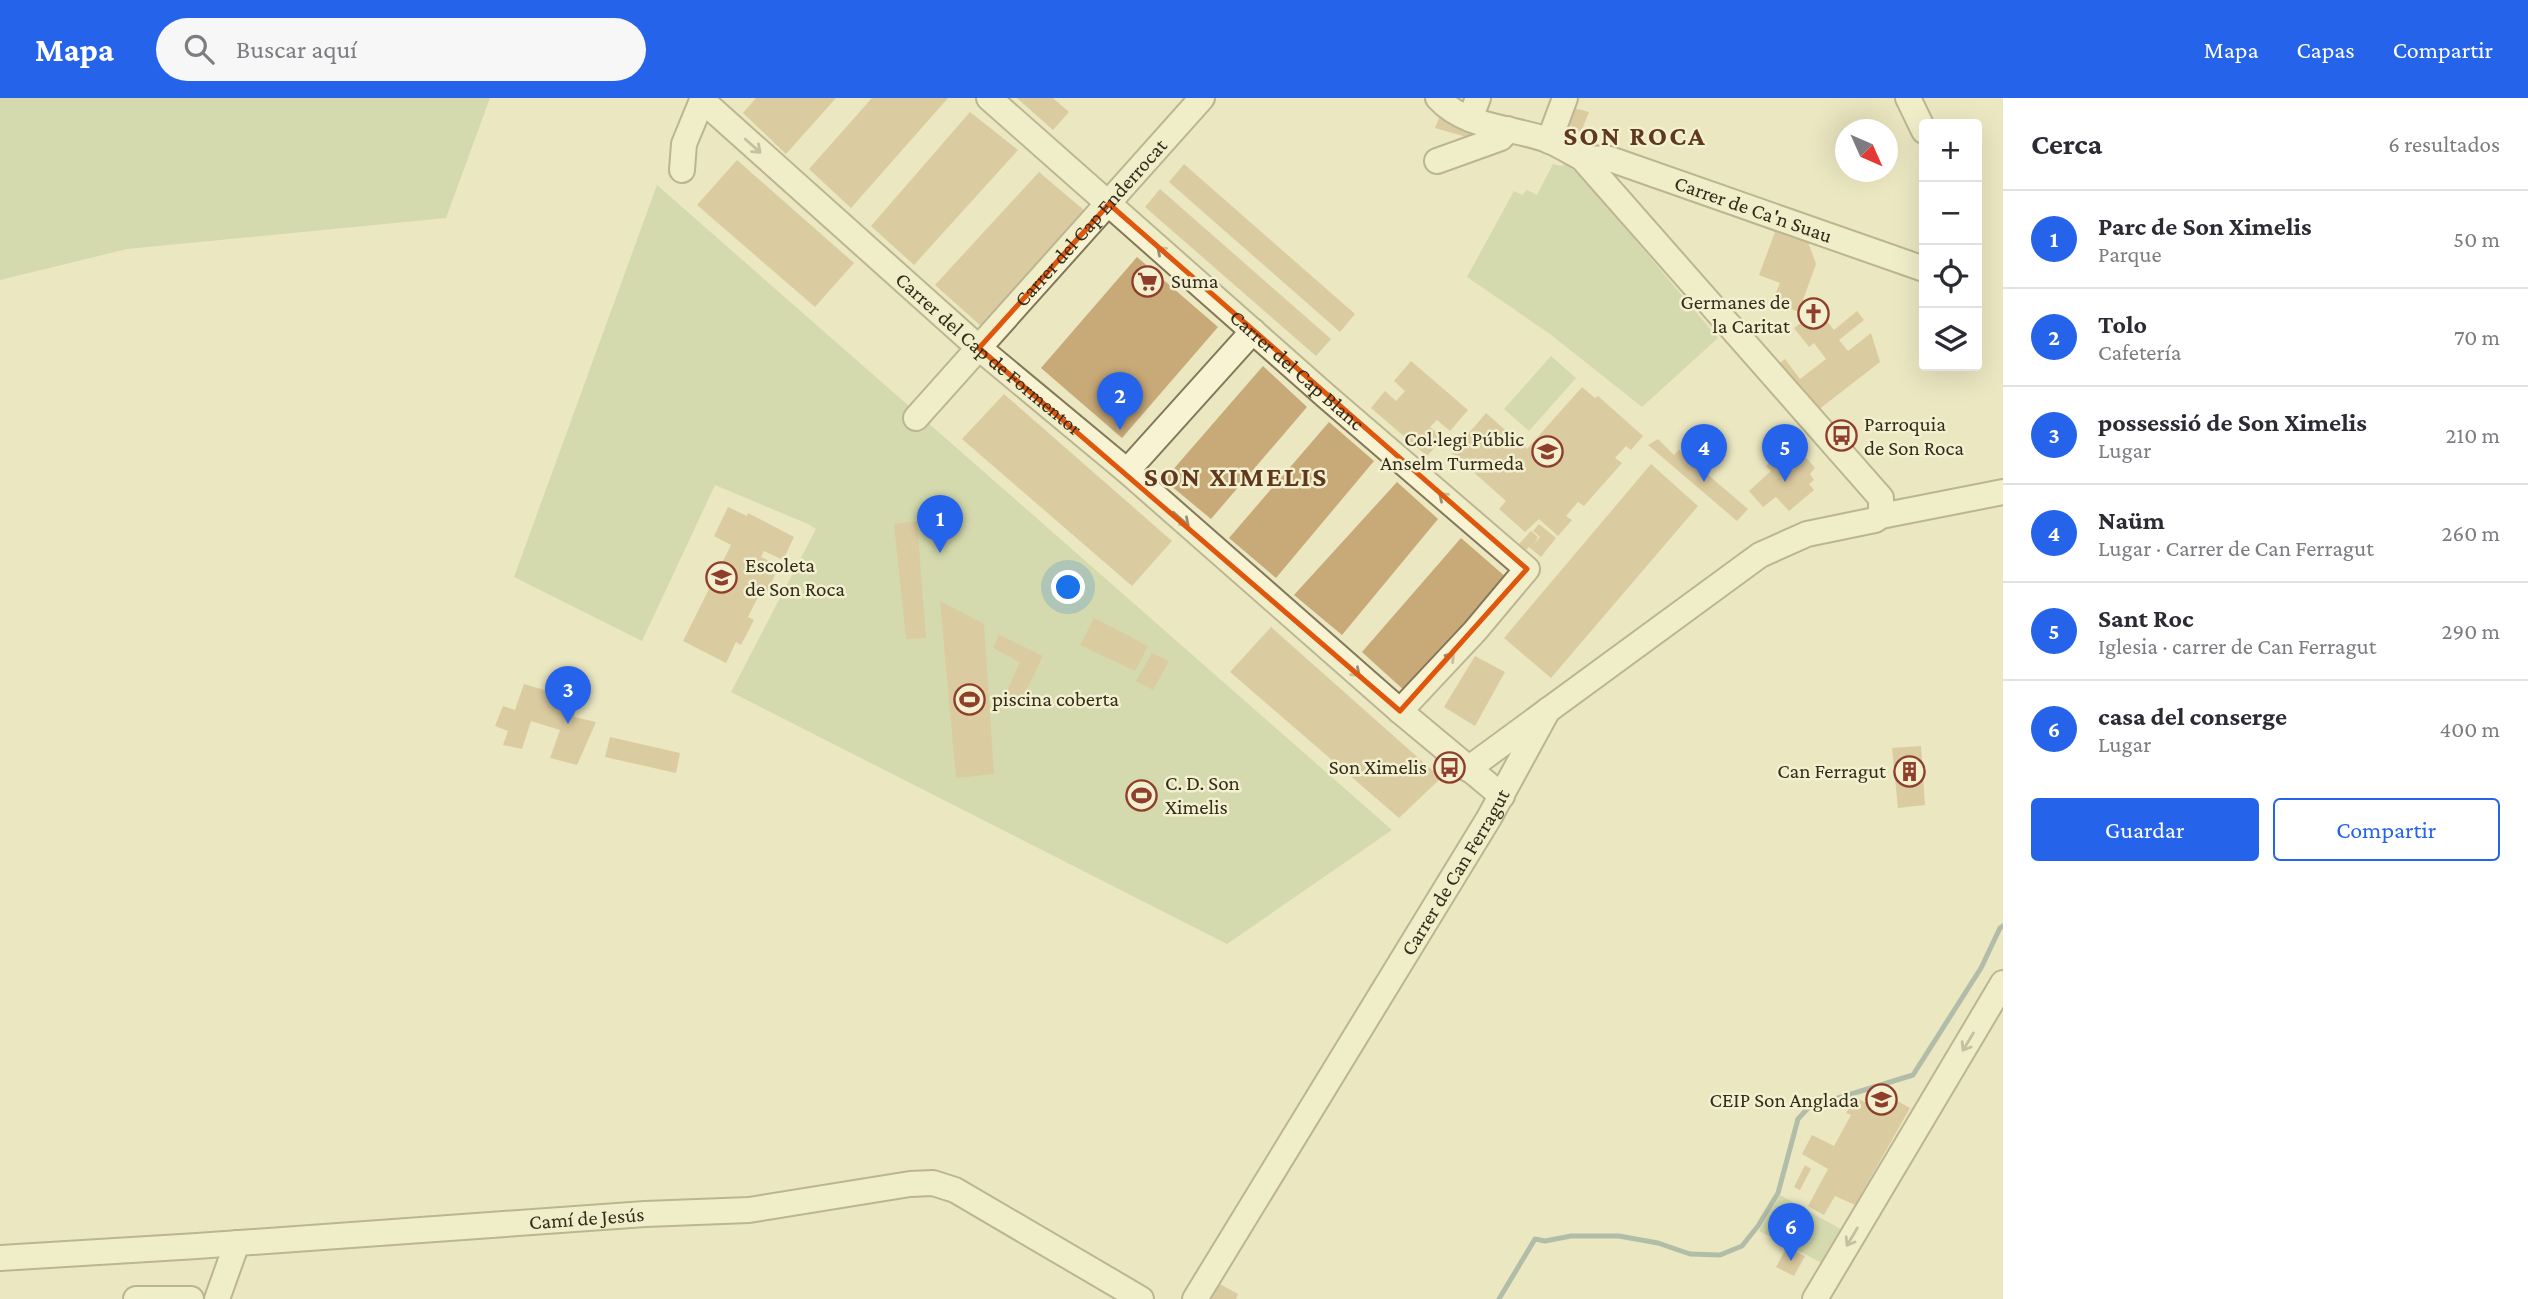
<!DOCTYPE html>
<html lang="es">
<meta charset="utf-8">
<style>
:root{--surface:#fff;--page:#f7f7f7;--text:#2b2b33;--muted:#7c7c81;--line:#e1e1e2;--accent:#2563eb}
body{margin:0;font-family:"Crimson Pro",serif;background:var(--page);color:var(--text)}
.controls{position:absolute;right:21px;top:21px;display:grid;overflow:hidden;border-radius:7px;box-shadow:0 7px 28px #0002}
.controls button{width:63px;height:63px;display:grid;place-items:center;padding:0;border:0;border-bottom:2px solid var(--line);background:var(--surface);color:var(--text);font:35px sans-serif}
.compass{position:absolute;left:1835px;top:21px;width:63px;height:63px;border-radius:50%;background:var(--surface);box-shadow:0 7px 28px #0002;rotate:135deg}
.you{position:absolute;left:1069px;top:490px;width:24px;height:24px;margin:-18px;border:5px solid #fff;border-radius:50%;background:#1a73e8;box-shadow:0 0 0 10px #1a73e833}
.badge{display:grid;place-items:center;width:46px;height:46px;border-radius:50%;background:var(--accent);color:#fff;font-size:23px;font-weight:700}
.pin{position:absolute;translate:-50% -58px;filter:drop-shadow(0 2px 4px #0008)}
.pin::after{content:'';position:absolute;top:37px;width:24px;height:21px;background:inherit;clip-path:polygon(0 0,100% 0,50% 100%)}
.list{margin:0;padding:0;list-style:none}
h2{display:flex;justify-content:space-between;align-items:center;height:91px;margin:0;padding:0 28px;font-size:30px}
h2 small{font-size:23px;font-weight:400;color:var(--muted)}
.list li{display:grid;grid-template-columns:46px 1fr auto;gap:21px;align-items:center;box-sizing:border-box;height:98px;padding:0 28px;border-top:2px solid var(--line)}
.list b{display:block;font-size:26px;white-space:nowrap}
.list p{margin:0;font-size:23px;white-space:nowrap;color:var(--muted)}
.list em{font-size:23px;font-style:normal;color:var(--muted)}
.actions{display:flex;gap:14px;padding:21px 28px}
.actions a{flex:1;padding:16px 0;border:2px solid var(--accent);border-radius:7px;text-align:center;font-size:24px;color:var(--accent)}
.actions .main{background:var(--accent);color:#fff}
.icon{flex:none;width:38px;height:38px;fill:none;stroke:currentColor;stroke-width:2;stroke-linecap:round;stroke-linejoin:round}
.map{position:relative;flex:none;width:2003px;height:1201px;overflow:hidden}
header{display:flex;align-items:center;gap:42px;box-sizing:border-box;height:98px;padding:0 35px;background:var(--accent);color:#fff}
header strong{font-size:33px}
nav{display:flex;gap:38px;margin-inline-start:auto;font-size:24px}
.search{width:490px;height:63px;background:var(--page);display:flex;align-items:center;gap:18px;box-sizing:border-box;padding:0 24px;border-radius:38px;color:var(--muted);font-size:26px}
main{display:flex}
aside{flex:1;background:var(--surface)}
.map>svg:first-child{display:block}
.green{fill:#b9c996}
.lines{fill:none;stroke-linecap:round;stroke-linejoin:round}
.stream{stroke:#6b8b89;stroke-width:5}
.building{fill:#c8a978}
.minor-casing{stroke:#847859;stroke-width:28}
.minor{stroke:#f7f3d3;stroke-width:24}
.oneway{stroke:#969078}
.marked{fill:none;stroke:#df570d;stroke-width:5;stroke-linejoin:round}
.labels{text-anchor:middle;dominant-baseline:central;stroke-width:5;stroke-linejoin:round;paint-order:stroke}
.street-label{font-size:21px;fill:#342d1d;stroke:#f3f0d0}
.poi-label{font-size:21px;fill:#342d1d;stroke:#f3f0d0;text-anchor:start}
.district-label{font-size:28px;font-weight:bold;letter-spacing:2px;fill:#5f381e;stroke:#f3f0d0}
</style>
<header>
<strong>Mapa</strong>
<div class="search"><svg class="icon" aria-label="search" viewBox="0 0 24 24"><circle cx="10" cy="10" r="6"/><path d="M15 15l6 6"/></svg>Buscar aquí</div>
<nav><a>Mapa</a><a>Capas</a><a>Compartir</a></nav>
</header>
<main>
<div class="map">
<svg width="2003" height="1201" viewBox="0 0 2003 1201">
<rect width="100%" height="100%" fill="#ebe7c1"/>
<g class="green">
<polygon points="0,0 490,0 446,120 127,151 0,182"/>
<polygon points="1553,66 1560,68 1566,66 1583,80 1718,240 1642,309 1550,236 1467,179 1514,93 1522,97 1527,92 1537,97"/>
<polygon points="657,87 1392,732 1227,846 731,594 816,431 808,426 715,387 642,543 514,479"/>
<polygon points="1551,258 1576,280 1529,333 1504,311"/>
<polygon points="1780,1097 1846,1134 1826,1167 1759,1133"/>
</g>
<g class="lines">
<polyline class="stream" points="1499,1201 1535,1141 1545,1143 1571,1138 1619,1138 1658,1145 1690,1156 1720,1157 1742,1148 1758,1128 1778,1095 1798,1021 1809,1009 1913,977 1981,870 2000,830 2003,828"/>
</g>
<g class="building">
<polygon points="756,0 836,0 786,56 743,15"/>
<polygon points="872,0 948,0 851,110 809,71"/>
<polygon points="1017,0 1053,0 1069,14 1053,32"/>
<polygon points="1570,9 1589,14 1581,34 1564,26"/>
<polygon points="970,14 1018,52 914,167 871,128"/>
<polygon points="1441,15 1493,33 1488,45 1435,30"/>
<polygon points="737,62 854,165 815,209 697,107"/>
<polygon points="1184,66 1355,216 1340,234 1169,84"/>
<polygon points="1039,74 1085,113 982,229 935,187"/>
<polygon points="1160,91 1331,241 1316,258 1145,109"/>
<polygon points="1746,114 1794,132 1792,138 1808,144 1816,166 1803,202 1814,207 1834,232 1857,213 1864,222 1839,242 1848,253 1871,235 1880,264 1813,316 1776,268 1785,261 1800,281 1826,261 1814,245 1809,249 1794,230 1810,218 1772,204 1780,185 1759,177 1775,134 1742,122"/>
<polygon points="1137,159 1218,229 1122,340 1041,270"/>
<polygon points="1411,263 1468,312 1450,333 1437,322 1430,329 1443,340 1427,358 1371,310 1385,293 1396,303 1405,293 1394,283"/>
<polygon points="1263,268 1307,309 1211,421 1164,382"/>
<polygon points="1582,289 1595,300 1598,298 1643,338 1631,352 1626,348 1615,360 1622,365 1584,408 1578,404 1566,418 1572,422 1558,438 1539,421 1525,434 1499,411 1506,403 1452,355 1486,315 1527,351"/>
<polygon points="1004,296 1172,443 1132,488 962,341"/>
<polygon points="1329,324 1374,363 1276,480 1229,440"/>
<polygon points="1658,341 1674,357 1679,352 1748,411 1737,423 1648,347"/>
<polygon points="1781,354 1787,360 1794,357 1797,361 1803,356 1815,370 1810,376 1814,382 1809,386 1814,392 1789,413 1776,399 1763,409 1749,393 1771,373 1766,368"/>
<polygon points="1651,366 1698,408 1551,580 1504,540"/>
<polygon points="1397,384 1438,421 1342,537 1294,497"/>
<polygon points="728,409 747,418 748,415 794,439 783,462 764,453 761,459 784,470 781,475 758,464 756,468 775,477 764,500 759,497 748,519 754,522 741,547 736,544 726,565 683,543 731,447 714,438"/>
<polygon points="917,423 926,540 906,541 894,426"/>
<polygon points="1539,426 1556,440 1541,459 1529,449 1526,452 1519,446 1531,433 1538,439 1534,446 1540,439 1533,433"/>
<polygon points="1461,440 1507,480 1406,594 1362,554"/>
<polygon points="940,503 984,526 994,676 956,680"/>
<polygon points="1094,520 1148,548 1135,573 1080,547"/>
<polygon points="1271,529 1441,680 1399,720 1230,574"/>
<polygon points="999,537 1043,558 1021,603 1006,595 1020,564 993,550"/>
<polygon points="1152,555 1169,563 1153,592 1136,583"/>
<polygon points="1475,558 1505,574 1475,628 1444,609"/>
<polygon points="524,586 578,602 574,619 596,624 577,667 550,660 560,632 531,623 522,651 503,647 508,633 495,628 503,608 515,612"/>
<polygon points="610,639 680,655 676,675 605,659"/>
<polygon points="1921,648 1925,707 1898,710 1892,650"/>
<polygon points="1872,995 1882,1000 1880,1003 1885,1006 1890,999 1910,1010 1855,1107 1835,1098 1824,1117 1808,1108 1828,1071 1802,1056 1812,1037 1834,1048 1851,1017 1846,1015 1856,999 1866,1005"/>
<polygon points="1805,1067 1811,1071 1800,1092 1794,1089"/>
<polygon points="1787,1149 1805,1158 1794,1178 1776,1169"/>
<polygon points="1218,1185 1238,1196 1236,1201 1208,1201"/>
</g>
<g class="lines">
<defs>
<g id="minor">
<path id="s1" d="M989,0l337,298 201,173 -52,62 -75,80"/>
<path d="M1438,0c27,30 74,29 110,42 11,5 23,12 34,18l299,340v18"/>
<polyline points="1908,0 1924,33"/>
<path id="s2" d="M702,2l277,248 148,123 273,240 102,85"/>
<polyline points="1470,21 1478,0"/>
<polyline points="1549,43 1565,0"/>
<path id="s3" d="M1582,60l28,1 314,110"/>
<polyline points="1437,63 1501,40 1508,31"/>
<polyline points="682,72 684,46 703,0"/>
<path id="s4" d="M916,320l286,-320"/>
<polyline points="1127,373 1253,233"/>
<polyline points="1468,671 1760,457 1807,436 1875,422 1881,418 2003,394"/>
<path id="s5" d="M0,1160l197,-12 448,-32 104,-4 161,-26 23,-1 22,7 186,109"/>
<polyline points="136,1201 191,1201"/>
<polyline points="217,1201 237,1145"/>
<path id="s6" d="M1195,1201l294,-481 59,-108"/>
<polyline points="1815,1201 2003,885"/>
</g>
</defs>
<use href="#minor" class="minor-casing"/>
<use href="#minor" class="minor"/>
</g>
<defs><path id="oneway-shaft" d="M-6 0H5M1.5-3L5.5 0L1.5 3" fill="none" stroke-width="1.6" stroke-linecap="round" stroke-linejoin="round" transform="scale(1.75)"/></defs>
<g class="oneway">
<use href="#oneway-shaft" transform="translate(753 48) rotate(42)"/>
<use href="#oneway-shaft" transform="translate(1165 156) rotate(-138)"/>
<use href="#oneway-shaft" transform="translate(1447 402) rotate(-139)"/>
<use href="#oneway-shaft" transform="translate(1181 421) rotate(41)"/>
<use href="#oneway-shaft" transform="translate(1447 563) rotate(-47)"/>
<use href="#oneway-shaft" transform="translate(1352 571) rotate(41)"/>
<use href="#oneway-shaft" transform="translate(1968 944) rotate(121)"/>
<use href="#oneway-shaft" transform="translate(1852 1139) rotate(121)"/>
</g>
<path d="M0 0H2003V1201H0ZM1109,106l418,365 -127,142 -421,-363z" fill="#ebe7c1" fill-opacity=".55" fill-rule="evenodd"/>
<path class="marked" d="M1109,106l418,365 -127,142 -421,-363z"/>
<defs>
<symbol id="supermarket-ring" viewBox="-11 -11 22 22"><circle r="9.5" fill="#f3f0d0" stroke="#903e2c" stroke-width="1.5"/><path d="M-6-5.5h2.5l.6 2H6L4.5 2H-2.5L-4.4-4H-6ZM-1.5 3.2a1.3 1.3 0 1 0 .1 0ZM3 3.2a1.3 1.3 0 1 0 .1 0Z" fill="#903e2c"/></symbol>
<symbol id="church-ring" viewBox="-11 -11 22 22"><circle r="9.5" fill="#f3f0d0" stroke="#903e2c" stroke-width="1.5"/><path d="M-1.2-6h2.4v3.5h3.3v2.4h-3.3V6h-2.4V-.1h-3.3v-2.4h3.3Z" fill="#903e2c"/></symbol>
<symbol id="bus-ring" viewBox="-11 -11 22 22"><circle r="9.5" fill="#f3f0d0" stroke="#903e2c" stroke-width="1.5"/><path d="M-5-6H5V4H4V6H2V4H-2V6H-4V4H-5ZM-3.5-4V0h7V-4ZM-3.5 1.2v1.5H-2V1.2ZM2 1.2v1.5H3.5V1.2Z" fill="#903e2c"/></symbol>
<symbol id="school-ring" viewBox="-11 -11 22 22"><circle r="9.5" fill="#f3f0d0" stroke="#903e2c" stroke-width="1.5"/><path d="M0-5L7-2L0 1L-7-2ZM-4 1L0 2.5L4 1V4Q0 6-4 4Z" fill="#903e2c"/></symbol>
<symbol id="stadium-ring" viewBox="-11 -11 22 22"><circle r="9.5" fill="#f3f0d0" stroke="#903e2c" stroke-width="1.5"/><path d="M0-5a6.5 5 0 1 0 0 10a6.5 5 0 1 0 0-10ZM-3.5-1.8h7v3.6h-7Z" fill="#903e2c"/></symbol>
<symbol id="building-ring" viewBox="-11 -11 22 22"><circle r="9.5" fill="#f3f0d0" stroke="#903e2c" stroke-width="1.5"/><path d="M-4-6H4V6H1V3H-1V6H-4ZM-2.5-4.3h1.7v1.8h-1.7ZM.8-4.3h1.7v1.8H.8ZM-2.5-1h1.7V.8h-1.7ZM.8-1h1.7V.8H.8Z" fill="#903e2c"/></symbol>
</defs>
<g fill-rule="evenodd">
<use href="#supermarket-ring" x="1130" y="166" width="35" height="35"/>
<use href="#church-ring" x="1796" y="198" width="35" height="35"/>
<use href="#bus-ring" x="1824" y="320" width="35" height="35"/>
<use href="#school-ring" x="1530" y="336" width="35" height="35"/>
<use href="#school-ring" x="704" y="462" width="35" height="35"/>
<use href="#stadium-ring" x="952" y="584" width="35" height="35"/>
<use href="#bus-ring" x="1432" y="652" width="35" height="35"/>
<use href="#building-ring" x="1892" y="656" width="35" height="35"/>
<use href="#stadium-ring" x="1124" y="680" width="35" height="35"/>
<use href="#school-ring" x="1864" y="984" width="35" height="35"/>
</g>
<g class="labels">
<g class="street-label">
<text stroke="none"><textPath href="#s3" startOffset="180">Carrer de Ca'n Suau</textPath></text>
<text stroke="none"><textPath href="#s4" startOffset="262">Carrer del Cap Enderrocat</textPath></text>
<text stroke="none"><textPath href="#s2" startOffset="383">Carrer del Cap de Formentor</textPath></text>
<text stroke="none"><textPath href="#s1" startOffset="411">Carrer del Cap Blanc</textPath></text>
<text stroke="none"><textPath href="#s6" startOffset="500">Carrer de Can Ferragut</textPath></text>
<text stroke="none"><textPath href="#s5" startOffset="588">Camí de Jesús</textPath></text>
</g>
<g class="poi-label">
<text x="1171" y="183">Suma</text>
<text x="1790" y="204" text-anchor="end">Germanes de<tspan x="1790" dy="24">la Caritat</tspan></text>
<text x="1864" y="326">Parroquia<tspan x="1864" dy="24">de Son Roca</tspan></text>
<text x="1524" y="341" text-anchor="end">Col·legi Públic<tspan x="1524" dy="24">Anselm Turmeda</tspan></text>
<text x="745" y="467">Escoleta<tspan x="745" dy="24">de Son Roca</tspan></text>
<text x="992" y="601">piscina coberta</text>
<text x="1427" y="669" text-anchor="end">Son Ximelis</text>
<text x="1886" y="673" text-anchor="end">Can Ferragut</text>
<text x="1165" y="685">C. D. Son<tspan x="1165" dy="24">Ximelis</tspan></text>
<text x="1859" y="1002" text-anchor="end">CEIP Son Anglada</text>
</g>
<g class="district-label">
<text x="1635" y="37">SON ROCA</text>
<text x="1236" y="378">SON XIMELIS</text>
</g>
</g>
</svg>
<div class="controls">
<button>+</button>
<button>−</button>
<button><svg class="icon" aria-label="locate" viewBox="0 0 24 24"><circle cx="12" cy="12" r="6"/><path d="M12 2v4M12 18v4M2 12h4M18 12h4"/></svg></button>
<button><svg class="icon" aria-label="layers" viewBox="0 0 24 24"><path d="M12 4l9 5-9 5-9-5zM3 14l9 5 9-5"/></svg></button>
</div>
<svg class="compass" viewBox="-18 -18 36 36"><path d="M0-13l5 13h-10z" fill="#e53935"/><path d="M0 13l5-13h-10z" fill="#7c7c81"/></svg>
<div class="you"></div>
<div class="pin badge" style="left:940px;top:455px">1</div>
<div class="pin badge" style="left:1120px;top:332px">2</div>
<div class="pin badge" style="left:568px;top:626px">3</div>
<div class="pin badge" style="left:1704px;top:384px">4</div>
<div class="pin badge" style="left:1785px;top:384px">5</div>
<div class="pin badge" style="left:1791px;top:1163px">6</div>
</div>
<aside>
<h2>Cerca<small>6 resultados</small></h2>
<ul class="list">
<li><span class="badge">1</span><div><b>Parc de Son Ximelis</b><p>Parque</p></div><em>50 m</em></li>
<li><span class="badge">2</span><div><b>Tolo</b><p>Cafetería</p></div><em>70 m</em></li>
<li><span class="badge">3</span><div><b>possessió de Son Ximelis</b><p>Lugar</p></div><em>210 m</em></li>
<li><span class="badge">4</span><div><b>Naüm</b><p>Lugar · Carrer de Can Ferragut</p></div><em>260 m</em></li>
<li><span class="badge">5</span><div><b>Sant Roc</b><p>Iglesia · carrer de Can Ferragut</p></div><em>290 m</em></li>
<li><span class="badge">6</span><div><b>casa del conserge</b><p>Lugar</p></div><em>400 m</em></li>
</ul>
<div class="actions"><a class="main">Guardar</a><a>Compartir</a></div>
</aside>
</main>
